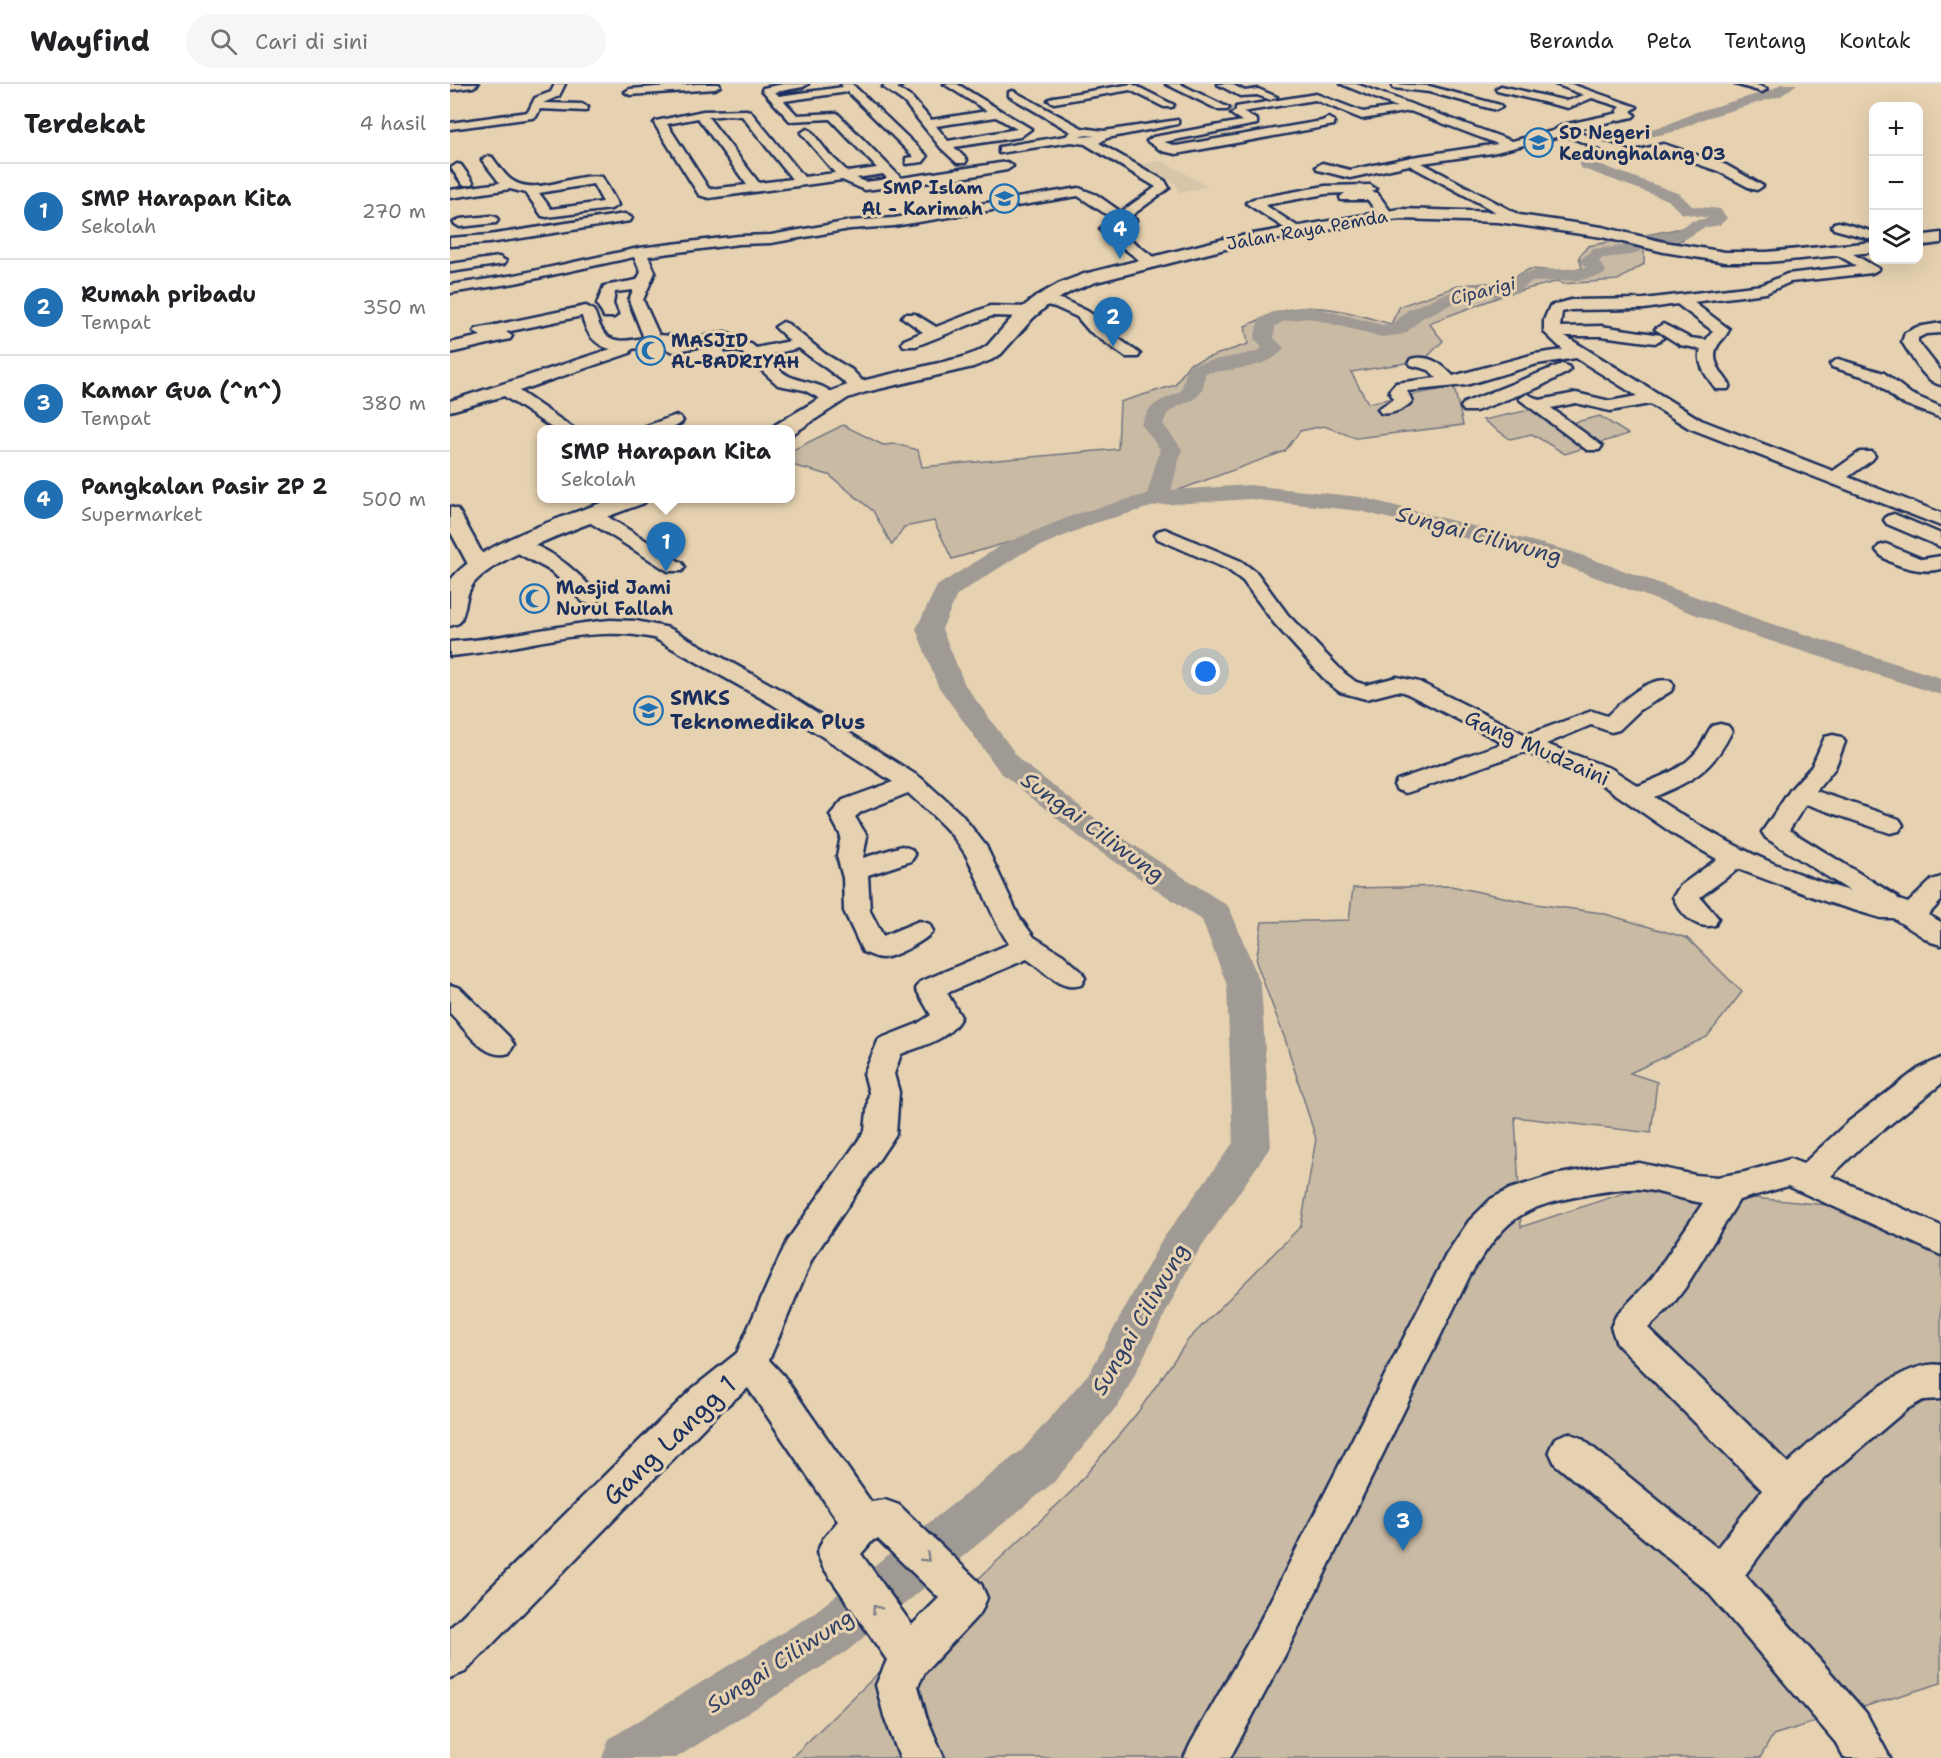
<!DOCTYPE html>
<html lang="id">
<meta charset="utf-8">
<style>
:root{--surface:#fff;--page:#f6f6f6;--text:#202124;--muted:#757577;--line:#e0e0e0;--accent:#1f6fb2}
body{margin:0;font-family:"Shantell Sans",sans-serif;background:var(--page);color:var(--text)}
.controls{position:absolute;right:18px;top:18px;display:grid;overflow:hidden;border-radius:12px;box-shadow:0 6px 24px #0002}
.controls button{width:54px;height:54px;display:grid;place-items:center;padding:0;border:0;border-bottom:2px solid var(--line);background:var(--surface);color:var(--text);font:30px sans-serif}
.you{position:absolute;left:756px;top:588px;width:21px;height:21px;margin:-15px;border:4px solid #fff;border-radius:50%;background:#1a73e8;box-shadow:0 0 0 9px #1a73e833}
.badge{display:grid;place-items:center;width:39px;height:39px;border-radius:50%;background:var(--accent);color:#fff;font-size:20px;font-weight:700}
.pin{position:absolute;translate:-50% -50px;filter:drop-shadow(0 2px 3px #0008)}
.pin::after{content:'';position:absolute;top:32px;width:21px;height:18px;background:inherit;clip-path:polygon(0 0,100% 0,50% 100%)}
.popup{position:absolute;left:87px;top:341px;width:258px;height:78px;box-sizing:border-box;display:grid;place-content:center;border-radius:12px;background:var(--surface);filter:drop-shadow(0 2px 4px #0005);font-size:20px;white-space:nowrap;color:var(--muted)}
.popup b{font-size:22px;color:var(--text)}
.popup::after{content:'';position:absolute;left:50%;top:100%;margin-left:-12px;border:12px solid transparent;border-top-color:var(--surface)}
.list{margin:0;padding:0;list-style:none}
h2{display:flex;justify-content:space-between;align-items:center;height:78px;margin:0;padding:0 24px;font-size:26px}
h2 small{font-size:20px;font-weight:400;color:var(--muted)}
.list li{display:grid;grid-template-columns:39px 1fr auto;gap:18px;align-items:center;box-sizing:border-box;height:96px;padding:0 24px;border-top:2px solid var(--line)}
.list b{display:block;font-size:22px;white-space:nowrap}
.list p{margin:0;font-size:20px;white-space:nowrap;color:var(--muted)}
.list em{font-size:20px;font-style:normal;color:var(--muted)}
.icon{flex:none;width:33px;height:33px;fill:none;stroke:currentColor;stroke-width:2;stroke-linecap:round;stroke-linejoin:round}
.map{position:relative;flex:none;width:1491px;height:1674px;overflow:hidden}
header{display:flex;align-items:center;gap:36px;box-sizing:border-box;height:84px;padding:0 30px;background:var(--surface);border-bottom:2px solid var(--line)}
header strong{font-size:28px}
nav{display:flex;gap:33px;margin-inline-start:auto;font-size:21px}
.search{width:420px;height:54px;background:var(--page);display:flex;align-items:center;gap:15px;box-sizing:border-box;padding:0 21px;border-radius:33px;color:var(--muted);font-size:22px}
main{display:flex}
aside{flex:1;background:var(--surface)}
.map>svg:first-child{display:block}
.built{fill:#d7c6aa}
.green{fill:#c9baa4;stroke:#727481;stroke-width:1.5}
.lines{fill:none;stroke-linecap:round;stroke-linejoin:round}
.river{fill:#a09a94;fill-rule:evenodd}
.minor-casing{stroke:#1b2f5e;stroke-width:5}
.major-casing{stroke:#1b2f5e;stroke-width:5}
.minor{fill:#e6d2b0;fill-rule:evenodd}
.major{fill:#e6d2b0;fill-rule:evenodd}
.oneway{stroke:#808087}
.labels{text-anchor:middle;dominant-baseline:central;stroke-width:6;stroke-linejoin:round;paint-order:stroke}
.far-poi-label{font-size:18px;font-weight:bold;fill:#1b2f5e;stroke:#e6d2b0;text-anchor:start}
.far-street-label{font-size:18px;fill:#1b2f5e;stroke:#e6d2b0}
.far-water-label{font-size:18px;font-style:italic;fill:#2f3f66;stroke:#e6d2b0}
.poi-label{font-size:21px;font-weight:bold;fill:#1b2f5e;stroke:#e6d2b0;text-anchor:start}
.street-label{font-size:21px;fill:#1b2f5e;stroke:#e6d2b0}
.water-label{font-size:22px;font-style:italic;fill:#2f3f66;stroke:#e6d2b0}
.near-street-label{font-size:26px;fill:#1b2f5e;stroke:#e6d2b0}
</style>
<header>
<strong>Wayfind</strong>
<div class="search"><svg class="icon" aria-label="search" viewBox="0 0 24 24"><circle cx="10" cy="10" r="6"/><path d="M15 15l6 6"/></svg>Cari di sini</div>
<nav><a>Beranda</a><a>Peta</a><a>Tentang</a><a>Kontak</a></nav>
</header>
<main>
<aside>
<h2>Terdekat<small>4 hasil</small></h2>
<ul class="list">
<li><span class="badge">1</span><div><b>SMP Harapan Kita</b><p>Sekolah</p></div><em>270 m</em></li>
<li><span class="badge">2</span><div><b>Rumah pribadu</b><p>Tempat</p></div><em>350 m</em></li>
<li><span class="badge">3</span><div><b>Kamar Gua (^n^)</b><p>Tempat</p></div><em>380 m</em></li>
<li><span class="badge">4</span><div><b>Pangkalan Pasir ZP 2</b><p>Supermarket</p></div><em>500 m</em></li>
</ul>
</aside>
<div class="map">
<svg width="1491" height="1674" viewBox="0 0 1491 1674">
<rect width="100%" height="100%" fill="#e6d2b0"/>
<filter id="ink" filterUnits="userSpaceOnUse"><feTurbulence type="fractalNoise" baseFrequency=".0167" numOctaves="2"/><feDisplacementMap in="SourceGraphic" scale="12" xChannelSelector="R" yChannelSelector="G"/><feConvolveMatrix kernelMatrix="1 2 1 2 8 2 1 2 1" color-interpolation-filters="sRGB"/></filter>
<g filter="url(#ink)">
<polygon class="built" points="712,77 758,102 729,109 726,101 693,80"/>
<g class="green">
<path d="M1259,139l-27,17 -38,10v14l-26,16 -56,4 -3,-3 -52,13 -78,29 14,18 -19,19 -73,12 17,31 86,-16 9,38 -107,13 -32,-12 -24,5 -15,20 -128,47 -205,61 -18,-38 -30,6 -12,18 -19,-34 -44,-36 -38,-10v-14l52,-26 40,20 13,-1 22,6 4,17 196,-18 2,-47 55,-17 14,-21 59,-20 -3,-18c17,-7 34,-16 54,-18 31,-3 63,8 92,16l9,-18 61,-21 42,-3 27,-13 41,3 11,-4 -3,-11 9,-11z"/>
<polygon points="1093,323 1118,340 1150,332 1178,350 1115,370 1082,350 1060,355 1033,336"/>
<polygon points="1001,802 1086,820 1152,829 1237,854 1292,908 1257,953 1180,989 1207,998 1201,1049 1065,1033 1071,1143 1192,1103 1397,1123 1491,1167 1491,1599 1323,1651 1310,1674 341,1674 446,1572 623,1406 688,1328 738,1256 851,1142 866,1055 835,955 806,878 812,838 899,836 903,804"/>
</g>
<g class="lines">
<path class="river" d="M1331,0h16l-16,12 -75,22 -33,14 -75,16 -5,14 87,32 12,12 28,3 7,9 -7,7 -18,3 -15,10 -32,5 -23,12 -29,3 -4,3 7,10 -3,4 -23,5 -49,2 -14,10 -21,5 -15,-2 -27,8 -32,15 -16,15 -7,2 -17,2 -73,-19 -24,3 -10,5 -1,12 10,10c-15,22 -55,21 -79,25 -1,33 -20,25 -38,41l-4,10 19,25 -11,41 79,-5 111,12 209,54 193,70 178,57v17l-196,-62 -193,-72 -192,-50 -110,-12 -92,6 -63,18 -74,31 -64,41 -15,34 23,56 55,75 89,69 119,77 4,8 29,71 10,161 -81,118 -68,136 -68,82 -207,169 -171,107h-74l7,-19 202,-124 211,-165 68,-78 72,-132 71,-97 -6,-158 -25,-65 -115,-77 -87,-71 -62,-86 -22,-57 21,-43 66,-42 76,-31 68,-19 13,-45 -19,-25c12,-25 19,-21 40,-33l7,-26 68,-13 6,-4 -8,-9 5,-20 14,-7 36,-6 73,19 11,-1 15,-14 34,-15 38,-10 16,2 9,-3 14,-10 22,-4 45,-2 -6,-8 13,-11 30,-3 22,-11 31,-5 16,-9 17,-3 -28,-5 -13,-13 -87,-32 -3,-8 9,-18 5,-1 72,-15 32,-14 75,-22z"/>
<defs>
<g id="minor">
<polygon points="0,0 28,0 23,3 0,6"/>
<polygon points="105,0 115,0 109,12 93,19 132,20 138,23 136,27 90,25 86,33 82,34 0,45 0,39 78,28 85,14 101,8"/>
<polygon points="247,0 269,0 270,2 265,5 180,11 175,8 180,5"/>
<path d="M334,0h24l-5,3 -28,5 4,4 64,-9 -2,-3h11l73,70 2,3 -4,5 -17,2v-6l8,-1 -66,-65 -64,9 13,14 40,-2 64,65 106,-16 6,4 -6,4 -58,10 -84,10 -23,-10 -133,18 -10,-3 -45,-72 2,-2 47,-10 43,-1 4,1 54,66 31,-4 -34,-40 6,-4 4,2 18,23 19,18 29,-4 -47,-49 -40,2 -28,-31 1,-2zM279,31l13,1 50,63 -33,4 -51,-66zM248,34l49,67 -38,4 -42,-65zM433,90l5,5 -22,3 -10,-4z"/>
<path d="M454,0l-7,4 15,10 19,22 56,-9 -43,-27h13l74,45 -11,8 -66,10 13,13 -2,3h-8l-16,-15 -37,-46 -21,-15 4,-3zM546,33l21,12 -69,12 -12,-15z"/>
<polygon points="682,0 724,21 722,23 714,23 680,6 604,19 598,16 604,13"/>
<polygon points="716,0 730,0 779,24 777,26 769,26"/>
<polygon points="767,0 781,0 795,7 808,5 827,13 821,16 807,11 790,12"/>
<polygon points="891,0 906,0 1062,57 1103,47 1113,41 1169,29 1167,27 1171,23 1142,14 1118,24 1047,7 1046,5 1051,2 1117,17 1134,11 1105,0 1121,0 1187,23 1181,27 1185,31 1183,33 1122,46 1181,68 1213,60 1217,61 1276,81 1313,102 1307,106 1302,105 1268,87 1212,68 1180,76 1114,51 1042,69 972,79 1073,133 1075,136 1068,140 959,81 900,94 868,86 866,83 872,79 900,86 962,73 1048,60 960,27 912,35 865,16 792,28 807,36 807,40 714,58 726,62 872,37 878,34 884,37 884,41 726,70 712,67 697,57 703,53 792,37 781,30 786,27 786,23 866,10 913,28 947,23"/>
<polygon points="943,0 979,2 1050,21 1052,23 1046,26 979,8 943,4"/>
<polygon points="1285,0 1304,0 1317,5 1312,8"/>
<path d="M563,7l69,37 22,3 74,-11v4l-71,14 -8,5 66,38 4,7 -38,28 5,4 -2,3 -11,-1 -8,6 41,31 2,3 -2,3h-10l-44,-33 -2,-3 12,-11 -34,-22 -184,30 -44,3 -79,14 -32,1 -91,12 7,16 -12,28 16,35 13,1 6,6 47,-10 6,2 6,9 14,1 5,4 34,-7 -15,-14 8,-5 5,2 37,30 27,16 16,17 -2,4h-12c-17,-17 -37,-28 -55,-43l-34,8c8,7 17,18 26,21 17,7 35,6 47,22l-2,4 -6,1 -26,-14 -26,-5 -37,-33 -14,-1 -6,-9 -47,10 -6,-2 -6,-6 -30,5 -2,4 -111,38 57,39h-21l-51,-34 -54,15v-10l161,-52c-17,-4 -25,-16 -29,-33l-76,16 6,4 -2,3 -60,14v-10l31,-7 -7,-4 2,-3 110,-23 7,4c4,5 4,12 8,18 8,17 27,13 43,10l-15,-38 4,-10 -18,2 -2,12 4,10 -3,3h-10l-7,-13 7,-18 33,-6 4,-8 -7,-15 -119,26 -65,10v-8l65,-10 124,-27 100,-12 32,-1 79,-14 44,-3 185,-30 18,7 24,17 35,-25 -71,-43 -14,-2 -72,11v-6l67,-11 5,-4 -62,-36v-4zM636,51l9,1 -16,1z"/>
<path d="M38,72l4,1c6,8 11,16 18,22 26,20 64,-8 92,-2l16,28 -7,4 -64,8 -5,-1 -16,-23 -16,-4 -60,9v-8l50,-7 -18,-23zM143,100l10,18 -52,7 -12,-16z"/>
<polygon points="7,80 11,81 23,98 21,101 13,101 1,84"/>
<polygon points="920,101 926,105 922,108 927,109 941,128 943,131 941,134 931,134 918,116 891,116 890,113 895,109 875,110 815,121 850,144 852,147 850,150 845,151 796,119 803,115 875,102"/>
<polygon points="175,130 182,134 180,137 39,159 0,162 0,154 39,151"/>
<polygon points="41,132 46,133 48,136 46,139 10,143 3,139 10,135"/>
<polygon points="1389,138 1424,148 1424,156 1384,145 1382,142 1384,139"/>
<path d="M1391,163l38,22 -7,4 -82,9 -24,11 -73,9 36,27c-2,7 -7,10 -11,16 -9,15 4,28 12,40l-2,4h-12c-9,-12 -20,-25 -15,-40l-21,-4 -25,-16 8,-5 27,14 16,2 7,-9 -36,-27 -33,5 -73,1 -9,2 -2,15 41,-1 60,9 2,3 -8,5 -54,-7h-36l136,84 132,51 27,-19h12l3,4 -3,4 -24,17 93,36v13l-252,-98 -39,-24 -40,7 -34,-8 -25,5 51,38 -3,4h-12l-68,-51 8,-5 13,6 36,-7 34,8 27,-5 -61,-38 -39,6 -71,21 -59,6 5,10c-6,8 -21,14 -31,12l-3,-4 16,-10 -5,-8 7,-8 41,-5 -8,-8 -18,-5 -2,-3 2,-3c18,-5 31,5 42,17l82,-22 28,-4 -19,-18v-12l6,-14 21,-6 73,-1 118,-14 25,-11 70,-8 -21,-12 -2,-3 2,-3z"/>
<polygon points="49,173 56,177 54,180 0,188 0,180"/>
<polygon points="593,212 614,216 637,227 643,231 650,241 690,270 688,273 676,273 639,247 627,233 605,223 588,219 586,216 588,213"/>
<polygon points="540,222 579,223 587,228 579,233 542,232 466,262 454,262 452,259 454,256 473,248 452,233 455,230 465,230 486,243"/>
<path d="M1491,239v10l-15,1 -8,4v4l23,29v14c-18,-4 -29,-29 -39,-43l3,-9 12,-6z"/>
<polygon points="1388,275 1434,289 1461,310 1491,323 1491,334 1449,318 1422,295 1382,283 1380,280"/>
<polygon points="1112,280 1118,282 1120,285 1118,288 1087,304 1026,327 1014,327 1011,323 1014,319"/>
<path d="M224,332l6,1 3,4c-10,11 -26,9 -39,9l2,-4z"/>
<polygon points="0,423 7,425 10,429 39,482 36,486 22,486 19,482 0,447"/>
<polygon points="143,426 150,428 232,479 235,483 232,487 218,487 136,436 133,432 136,428"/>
<polygon points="1444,430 1491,450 1491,463 1437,440 1434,436 1437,432"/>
<path d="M715,445l76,32 16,12 31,42 56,58 12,9 10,3 31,-8 22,5 107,53 66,-24 15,5c16,-15 41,-40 64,-35l3,5 -3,5 -31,19 -21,20 -8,2 -20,-7 -45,19 66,25 26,17c21,-9 44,-16 59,-35 6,-7 9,-17 15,-25l8,-2 8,2 4,5c-20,40 -38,49 -78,66 61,41 125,74 196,94l-84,-53 -4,-6 29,-43 21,-23 13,-29 8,-2 8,2 4,5 -10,26 -19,23 83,28 4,6 -4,6 -9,2 -84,-29 -17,26 107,66 3,4 9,3 24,-23 9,-3v24l-13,14 13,7v23l-10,-3 -38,-24h-12l-54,-16 -89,-33 -38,28 18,21 -3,7c-20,5 -34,-11 -42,-28l7,-11 37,-27 -42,-24 -81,-56 -69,-27 -110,38 -9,3 -9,-3 -3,-5 3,-5 107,-37 -100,-51 -7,-1 -31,8 -26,-7 -12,-9 -54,-60 -31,-42 -16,-12 -69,-30 -3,-4 3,-4z"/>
<path d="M69,456c32,8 57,30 78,54l3,4 -3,4 -7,2 -7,-2 -32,-31 -39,-21 -3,-4 3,-4z"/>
<path d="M1436,460l36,15 19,-3v13c-18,5 -54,-3 -65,-19l3,-4z"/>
<path d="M160,536l26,1 33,7 117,65 135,85 40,36 25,32 33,71 15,20 29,18 18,16 4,7 -4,7c-21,7 -37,-15 -54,-26l-80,34 14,24c-12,23 -37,28 -60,37l-7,20 5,18 -3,42 -84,125 -43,101 14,15 88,127 14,-2 14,5 82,79 6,14 -6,14 -56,60 -7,14 8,30 18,42h-44l-16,-42 -8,-31 11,-25 -64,-93 -6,-14 6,-14 15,-18 -90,-133 -29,24 -254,260 -15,6v-50l243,-240 44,-35 50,-112 78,-110 4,-39 -5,-18 15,-35 38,-15 14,-9 -15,-26 4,-7 89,-38c-19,-28 -27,-59 -43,-89 -14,-24 -37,-43 -58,-62l-47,19 -6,5 12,19 -4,22 39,-12 9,3 4,6 -4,6 -43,14 2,36 13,25 36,-15 10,3 4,7c-6,9 -40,27 -51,27 -6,0 -13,-4 -19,-6l-19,-41 -1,-33 -6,-22 4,-20 -11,-21 13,-15 50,-18 -123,-79 -116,-65c-68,-15 -136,13 -204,18v-14c54,-3 106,-17 160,-22zM428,1455l61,59 -27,27 -51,-71 12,-14z"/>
<path d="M0,901l10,3 49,49 5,8 -5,8c-25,8 -43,-24 -59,-40z"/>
<path d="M1491,974v26l-81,64 -29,28 110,50v29l-153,-69 -49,14 -54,88 -13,17 -24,23 140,135c31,-28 111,-106 153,-98v34l-18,1 -16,9 -79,67 -28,25 -55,74 121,138 24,45h-46l-8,-15 -130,-153 -151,-126 -6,-13 6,-13 13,-5 13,5 136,110 45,-58 -145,-146 -6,-17 5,-11 36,-38 51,-75c-21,-3 -42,-12 -63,-14 -18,-1 -37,3 -55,6 -68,13 -78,23 -115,80l-185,380 -55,103h-46l7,-15 66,-116 189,-372 23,-34 22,-22 19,-10 44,-14 58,-10 27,-2 56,12 22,2 28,-5 45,-13 13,5 45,-42 70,-53z"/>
</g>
<g id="major">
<polygon points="950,125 1048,128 1152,143 1214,158 1275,168 1317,168 1424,158 1424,168 1317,178 1275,178 1214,168 1152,153 1048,138 950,135 916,139 775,165 646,198 622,207 599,220 583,234 551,270 541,276 523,283 416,308 398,314 341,351 340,346 323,346 325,341 384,306 403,299 510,274 527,268 537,262 569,226 587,212 610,199 634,190 774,155"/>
<polygon points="1491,149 1491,159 1468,162 1468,152"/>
<path d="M164,414h33l-3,5c-39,15 -148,51 -171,81 -9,12 -6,28 -14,39l-9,3v-45c27,-38 120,-66 164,-83z"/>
</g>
</defs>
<use href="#minor" class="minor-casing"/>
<use href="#major" class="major-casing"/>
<use href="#minor" class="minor"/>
<use href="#major" class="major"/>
</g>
<defs><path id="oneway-chevron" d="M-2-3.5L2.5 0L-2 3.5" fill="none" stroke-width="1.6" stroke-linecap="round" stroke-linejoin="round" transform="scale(1.5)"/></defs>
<g class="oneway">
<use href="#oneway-chevron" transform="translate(476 1474) rotate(44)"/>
<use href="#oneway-chevron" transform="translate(426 1525) rotate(-125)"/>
</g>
</g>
<defs>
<symbol id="school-ring" viewBox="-11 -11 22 22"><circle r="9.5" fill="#e6d2b0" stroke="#1f6fb2" stroke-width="1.5"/><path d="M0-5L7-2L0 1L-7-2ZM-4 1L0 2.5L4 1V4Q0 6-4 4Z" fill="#1f6fb2"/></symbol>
<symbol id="mosque-ring" viewBox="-11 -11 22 22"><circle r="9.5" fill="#e6d2b0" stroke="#1f6fb2" stroke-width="1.5"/><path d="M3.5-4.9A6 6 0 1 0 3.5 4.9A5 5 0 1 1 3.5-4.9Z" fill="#1f6fb2"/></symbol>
</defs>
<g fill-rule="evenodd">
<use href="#school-ring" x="1072" y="42" width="33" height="33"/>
<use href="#school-ring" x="538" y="98" width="33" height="33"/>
<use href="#mosque-ring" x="184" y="250" width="33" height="33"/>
<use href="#mosque-ring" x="68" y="498" width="33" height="33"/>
<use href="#school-ring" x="182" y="610" width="33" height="33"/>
</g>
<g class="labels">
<g class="far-poi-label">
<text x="1109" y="49">SD Negeri<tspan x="1109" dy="21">Kedunghalang 03</tspan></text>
<text x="533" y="104" text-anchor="end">SMP Islam<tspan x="533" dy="21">Al - Karimah</tspan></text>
<text x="221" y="257">MASJID<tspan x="221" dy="21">AL-BADRIYAH</tspan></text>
<text x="106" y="504">Masjid Jami<tspan x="106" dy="21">Nurul Fallah</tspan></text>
</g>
<g class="far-street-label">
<text transform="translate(857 146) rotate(-10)">Jalan Raya Pemda</text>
</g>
<g class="far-water-label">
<text transform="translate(1033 207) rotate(-14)">Ciparigi</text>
</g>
<g class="poi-label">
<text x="220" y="614">SMKS<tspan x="220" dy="24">Teknomedika Plus</tspan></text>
</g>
<g class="street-label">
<text transform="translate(1087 664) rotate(24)">Gang Mudzaini</text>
</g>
<g class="water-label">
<text transform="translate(1029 451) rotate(15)">Sungai Ciliwung</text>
<text transform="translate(643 743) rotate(36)">Sungai Ciliwung</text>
<text transform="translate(690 1235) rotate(-60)">Sungai Ciliwung</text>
<text transform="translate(330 1577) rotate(-33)">Sungai Ciliwung</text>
</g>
<g class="near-street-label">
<text transform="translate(219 1356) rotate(-44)">Gang Langg 1</text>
</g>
</g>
</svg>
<div class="controls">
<button>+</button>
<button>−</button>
<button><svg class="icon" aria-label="layers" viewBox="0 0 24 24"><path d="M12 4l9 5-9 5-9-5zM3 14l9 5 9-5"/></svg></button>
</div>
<div class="you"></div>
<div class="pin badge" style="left:216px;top:488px">1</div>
<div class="popup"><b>SMP Harapan Kita</b>Sekolah</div>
<div class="pin badge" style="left:663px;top:263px">2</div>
<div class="pin badge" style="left:953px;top:1467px">3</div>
<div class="pin badge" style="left:670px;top:175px">4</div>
</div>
</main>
